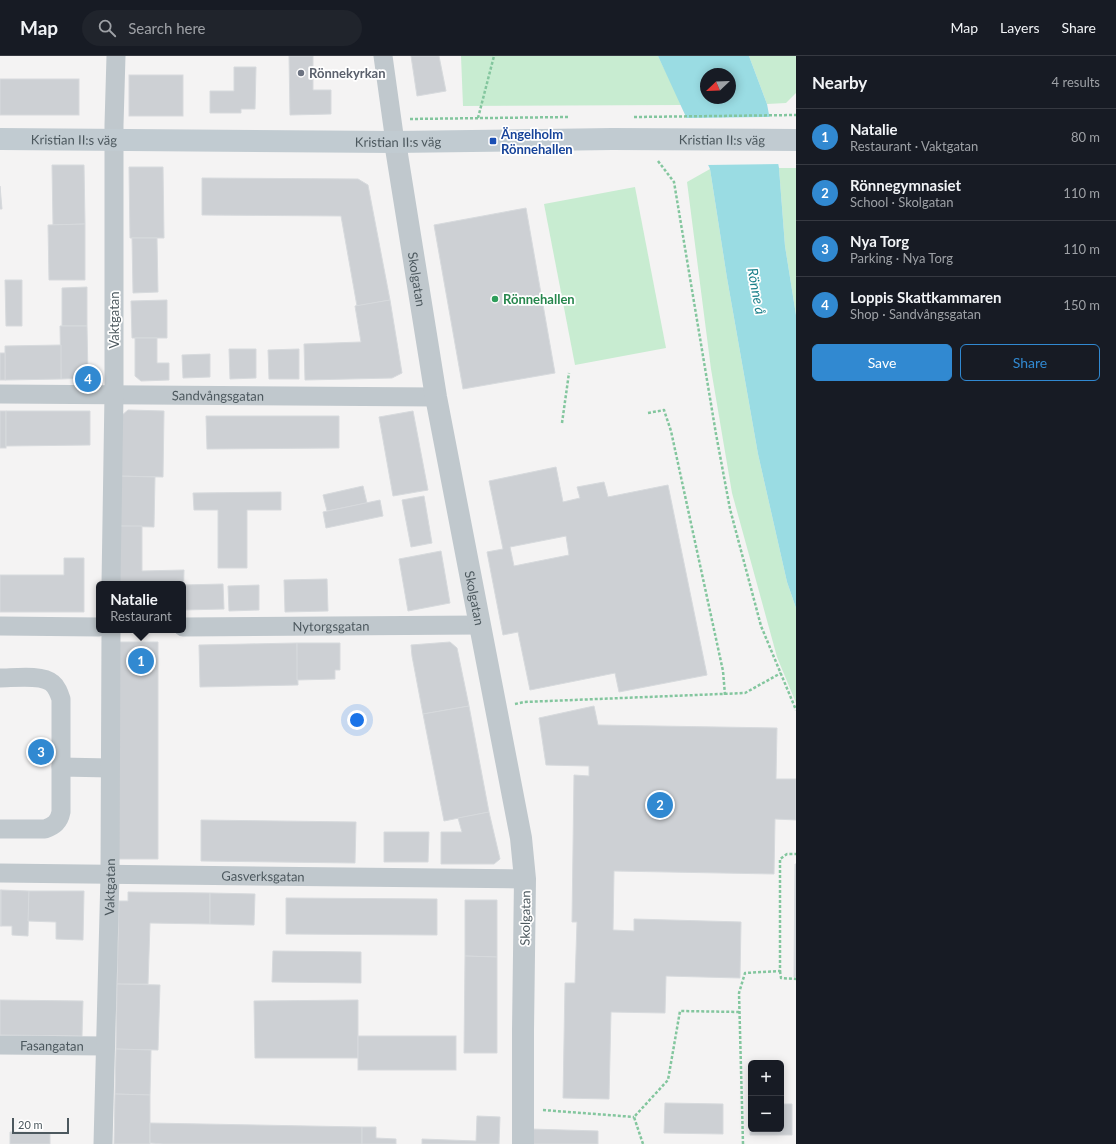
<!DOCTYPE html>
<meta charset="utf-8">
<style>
:root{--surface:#171b24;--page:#20242c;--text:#f1f3f6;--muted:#9ea1a6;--line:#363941;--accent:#3189d1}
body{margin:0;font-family:Lato,sans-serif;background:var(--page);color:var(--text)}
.controls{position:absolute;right:12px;bottom:12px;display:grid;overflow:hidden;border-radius:6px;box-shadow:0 2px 10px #0003}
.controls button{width:36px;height:36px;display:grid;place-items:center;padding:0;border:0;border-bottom:1px solid var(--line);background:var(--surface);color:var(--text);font:20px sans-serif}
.compass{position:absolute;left:700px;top:12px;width:36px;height:36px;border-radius:50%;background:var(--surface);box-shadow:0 2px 10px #0003;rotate:247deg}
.scale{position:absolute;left:12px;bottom:10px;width:57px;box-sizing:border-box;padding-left:4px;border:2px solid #4c585e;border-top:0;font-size:11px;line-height:14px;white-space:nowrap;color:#4c585e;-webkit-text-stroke:3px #fff;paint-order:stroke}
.you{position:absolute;left:357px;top:664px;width:14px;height:14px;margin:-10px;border:3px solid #fff;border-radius:50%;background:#1a73e8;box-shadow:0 0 0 6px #1a73e833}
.badge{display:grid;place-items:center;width:26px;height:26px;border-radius:50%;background:var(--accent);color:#fff;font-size:13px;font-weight:700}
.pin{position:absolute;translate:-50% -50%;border:2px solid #fff;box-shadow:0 1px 4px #0006}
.popup{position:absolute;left:96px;top:525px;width:90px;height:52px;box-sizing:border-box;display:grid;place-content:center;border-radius:6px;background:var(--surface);filter:drop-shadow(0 1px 3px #0005);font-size:13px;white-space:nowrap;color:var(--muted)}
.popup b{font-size:15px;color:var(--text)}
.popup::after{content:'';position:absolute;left:50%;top:100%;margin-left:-8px;border:8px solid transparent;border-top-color:var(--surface)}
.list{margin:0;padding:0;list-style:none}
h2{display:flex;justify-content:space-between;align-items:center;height:52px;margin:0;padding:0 16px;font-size:17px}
h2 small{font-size:13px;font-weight:400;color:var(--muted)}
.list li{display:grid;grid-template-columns:26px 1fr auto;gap:12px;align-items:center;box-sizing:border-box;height:56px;padding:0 16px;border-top:1px solid var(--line)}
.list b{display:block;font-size:15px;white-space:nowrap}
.list p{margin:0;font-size:13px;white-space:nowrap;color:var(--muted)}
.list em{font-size:13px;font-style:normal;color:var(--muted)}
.actions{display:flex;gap:8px;padding:12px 16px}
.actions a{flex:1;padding:9px 0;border:1px solid var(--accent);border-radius:6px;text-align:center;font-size:14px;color:var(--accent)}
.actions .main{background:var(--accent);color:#fff}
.icon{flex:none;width:22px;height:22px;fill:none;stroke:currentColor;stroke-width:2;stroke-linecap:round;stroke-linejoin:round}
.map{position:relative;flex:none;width:796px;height:1088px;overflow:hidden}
header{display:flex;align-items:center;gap:24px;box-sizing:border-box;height:56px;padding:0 20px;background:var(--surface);border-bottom:1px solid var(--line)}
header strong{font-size:19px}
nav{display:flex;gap:22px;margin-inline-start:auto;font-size:14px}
.search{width:280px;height:36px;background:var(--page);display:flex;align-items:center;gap:10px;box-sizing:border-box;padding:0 14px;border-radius:22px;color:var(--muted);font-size:15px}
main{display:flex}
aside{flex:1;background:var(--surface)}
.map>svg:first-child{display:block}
.green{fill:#c8ecd1}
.water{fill:#9adce3;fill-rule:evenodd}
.pier{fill:#f4f3f3}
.building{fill:#cdd0d4;stroke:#d7dadd;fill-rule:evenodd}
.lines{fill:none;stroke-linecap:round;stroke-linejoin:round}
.path{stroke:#83c69e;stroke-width:2.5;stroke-dasharray:3 2;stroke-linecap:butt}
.minor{stroke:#c0c8cd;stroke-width:19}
.tertiary{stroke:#c0c8cd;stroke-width:22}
.secondary{stroke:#c1cbd1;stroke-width:22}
.worship-dot{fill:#6b7280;stroke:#fff;stroke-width:1.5}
.transit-dot{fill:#1a4fb4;stroke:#fff;stroke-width:1.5}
.leisure-dot{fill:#2e9e5b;stroke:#fff;stroke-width:1.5}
.labels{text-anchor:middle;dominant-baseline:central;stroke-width:3.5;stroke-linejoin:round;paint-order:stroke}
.worship-label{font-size:13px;font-weight:bold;fill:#5b616d;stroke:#fff;text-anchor:start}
.transit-label{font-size:13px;font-weight:bold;fill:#164399;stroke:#fff;text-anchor:start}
.street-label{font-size:13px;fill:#4c585e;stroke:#fff}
.leisure-label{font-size:13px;font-weight:bold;fill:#27864d;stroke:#fff;text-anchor:start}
.water-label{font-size:14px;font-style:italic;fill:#1c808a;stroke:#fff}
</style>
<header>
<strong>Map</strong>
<div class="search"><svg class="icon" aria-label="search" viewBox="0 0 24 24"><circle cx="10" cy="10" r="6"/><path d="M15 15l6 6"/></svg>Search here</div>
<nav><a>Map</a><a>Layers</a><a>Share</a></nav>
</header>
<main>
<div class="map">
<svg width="796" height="1088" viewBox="0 0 796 1088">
<rect width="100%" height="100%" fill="#f4f3f3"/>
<g class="green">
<polygon points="461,0 658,0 682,49 463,50"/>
<polygon points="749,0 796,0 796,37 786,47 767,48"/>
<polygon points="779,112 796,112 796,259 785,190"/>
<polygon points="710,113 727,222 758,398 787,526 796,552 796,647 777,601 732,437 711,313 687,126"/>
<polygon points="635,131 666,292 575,309 544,148"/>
</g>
<path class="water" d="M658,0h91l18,48 12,64 6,78 11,69v293l-9,-26 -29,-128 -31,-176 -17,-109zM706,18h24v24h-24z"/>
<polygon class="pier" points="772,61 781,108 706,109 685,62"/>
<g class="building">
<polygon points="289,0 313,0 313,34 331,34 331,58 290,59"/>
<polygon points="411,0 439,0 446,35 417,40"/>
<polygon points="234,11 256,11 255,53 241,53 241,57 210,57 210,35 234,35"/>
<rect x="129" y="19" width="54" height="41"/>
<rect x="0" y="23" width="79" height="36"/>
<polygon points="52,109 84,109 85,168 53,169"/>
<polygon points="129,111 163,111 164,182 130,182"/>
<polygon points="202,122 358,123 368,129 390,244 357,250 341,160 202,159"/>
<polygon points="0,130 2,153 0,153"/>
<polygon points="526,152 555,317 463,333 434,169"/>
<polygon points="85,168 85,224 49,224 48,169"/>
<polygon points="132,182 157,182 158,236 133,237"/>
<polygon points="5,224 22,224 22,270 6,270"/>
<polygon points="87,231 87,270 62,270 62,232"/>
<polygon points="167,244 167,282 132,282 131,245"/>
<polygon points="390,244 402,317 392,322 305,324 304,288 361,286 355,250"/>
<polygon points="60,270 87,270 88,322 61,323"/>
<polygon points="135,282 157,282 157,307 169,307 169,324 141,325 135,320"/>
<polygon points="61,289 61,323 5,324 5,290"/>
<polygon points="229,293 256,293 256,322 230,323"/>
<polygon points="299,293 299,323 269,323 268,294"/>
<rect x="0" y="297" width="5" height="27"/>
<polygon points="210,298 210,321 183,322 182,299"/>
<polygon points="128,354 164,355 163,421 120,420 121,360"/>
<rect x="0" y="355" width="6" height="37"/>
<polygon points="6,355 90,355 90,389 6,390"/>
<polygon points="413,355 428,434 393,440 379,361"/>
<polygon points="206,360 339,360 339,392 207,393"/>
<path d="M556,411l7,35 17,-4 -3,-11 27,-5 4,15 60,-12 39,190 -88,17 -4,-19 -85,17 -12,-58 -15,3 -16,-83 16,-3 -14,-68zM566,480l3,19 -55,11 -4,-19z"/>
<polygon points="116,420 155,421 154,471 115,470"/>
<polygon points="363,430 367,447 327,455 323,439"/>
<polygon points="281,436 281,454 247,454 247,512 218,512 218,454 194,454 193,437"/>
<polygon points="424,440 432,487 411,491 402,444"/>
<polygon points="380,444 383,460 326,472 323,456"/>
<polygon points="115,470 142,470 142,515 184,514 183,554 183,528 114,528"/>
<polygon points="441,495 450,547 408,555 399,503"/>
<polygon points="64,502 84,502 84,556 0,556 0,519 64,519"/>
<polygon points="327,523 328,555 285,556 284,524"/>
<polygon points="223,528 224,553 183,554 184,529"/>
<polygon points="259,529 259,554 229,555 228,530"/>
<polygon points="119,586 158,586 158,803 118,803"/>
<polygon points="450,586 457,592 469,650 423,658 412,600 411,589"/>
<polygon points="297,587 298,629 200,631 199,589"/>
<polygon points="297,587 340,587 340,614 335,614 335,623 297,624"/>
<polygon points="469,650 489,756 444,765 423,658"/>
<polygon points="594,650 598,669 777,672 776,723 796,723 796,764 775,763 774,818 614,815 613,874 634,875 634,863 741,866 740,922 666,920 665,957 611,956 609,1043 563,1042 565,927 575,927 577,866 572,866 574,719 589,720 589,710 546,709 539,662"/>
<polygon points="489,756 500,803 494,808 441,808 441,776 462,776 458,762"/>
<polygon points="201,764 356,766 355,807 201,805"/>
<polygon points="384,776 429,776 428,806 384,806"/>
<polygon points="795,808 796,808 796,921 794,921"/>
<rect x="0" y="834" width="1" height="36"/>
<polygon points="1,834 29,835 28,880 12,879 12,870 1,870"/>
<polygon points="29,835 84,835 83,884 56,883 56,866 28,865"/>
<polygon points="128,836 210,837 210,868 150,867 148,928 117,928 119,845 128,845"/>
<polygon points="210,837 255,838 254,869 210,868"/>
<polygon points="286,842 437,843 437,879 286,878"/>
<polygon points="465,844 497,844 497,901 465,900"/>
<polygon points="273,895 361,896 361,927 272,926"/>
<polygon points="465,900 497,901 497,997 464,997"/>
<polygon points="117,928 160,929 158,994 116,993"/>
<polygon points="0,944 83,945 82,980 0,979"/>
<polygon points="358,944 358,1002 255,1002 254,945"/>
<rect x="358" y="980" width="98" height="34"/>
<polygon points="116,993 151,994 150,1039 115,1038"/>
<polygon points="115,1038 150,1039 150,1088 114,1088"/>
<polygon points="665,1047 723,1048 723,1078 664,1077"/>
<polygon points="750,1048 751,1073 781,1073 781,1048 792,1048 792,1079 750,1079"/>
<polygon points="477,1060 500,1061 499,1088 422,1088 422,1083 476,1085"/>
<polygon points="150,1067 362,1071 362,1088 163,1088 150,1087"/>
<polygon points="362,1071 376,1071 376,1082 396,1083 396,1088 362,1088"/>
<polygon points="530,1073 598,1075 598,1088 530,1088"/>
<polygon points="10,1076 50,1077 50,1088 10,1088"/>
</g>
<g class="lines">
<g class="path">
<polyline points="634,61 796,59"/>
<polyline points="478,62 494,0"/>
<polyline points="410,63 569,61"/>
<polyline points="658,105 674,126 716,378 730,453 761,570 796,654"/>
<polyline points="648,357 664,354 671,375 723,615 725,639"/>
<polyline points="562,367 569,317"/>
<polyline points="515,648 524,646 745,637 781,617"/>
<polyline points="780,915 781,922 796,923"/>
<polyline points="543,1054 634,1061"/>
<polyline points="643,1088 634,1061 668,1024 680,955 739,956"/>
<polyline points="743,1088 739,937 745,917 780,915 780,803 787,798 796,798"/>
</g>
<g class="minor">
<polyline points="383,0 395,86"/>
<path id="s1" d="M0,338l436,3"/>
<polyline points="111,528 114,338 114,69 116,0"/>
<polyline points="0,570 99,571"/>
<path id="s2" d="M183,571l297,-2"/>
<path d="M0,622c13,0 42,-4 52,5 5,4 7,10 9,16v68"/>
<path d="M0,773h45c9,-3 14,-7 16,-17v-45l49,1"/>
<path id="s3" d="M0,817l525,6"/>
<path id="s4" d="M0,989l104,1"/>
<path id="s5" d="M103,1088l7,-269 1,-245"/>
</g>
<path class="tertiary" id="s6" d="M395,86l41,255 85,441 4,41 -2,151v114"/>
<path class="secondary" id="s7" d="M0,83l394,3 218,-3 184,1"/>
</g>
<circle class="worship-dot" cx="301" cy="17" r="4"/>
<rect class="transit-dot" x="489" y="81" width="8" height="8" rx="2"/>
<circle class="leisure-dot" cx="495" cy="243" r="4"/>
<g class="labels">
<g class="worship-label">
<text x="309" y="17">Rönnekyrkan</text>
</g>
<g class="transit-label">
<text x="501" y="78">Ängelholm<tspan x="501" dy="15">Rönnehallen</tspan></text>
</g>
<g class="street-label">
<text stroke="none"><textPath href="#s7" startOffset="74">Kristian II:s väg</textPath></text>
<text stroke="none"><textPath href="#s7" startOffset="722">Kristian II:s väg</textPath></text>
<text stroke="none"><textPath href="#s7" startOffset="398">Kristian II:s väg</textPath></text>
<text stroke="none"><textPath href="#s6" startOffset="139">Skolgatan</textPath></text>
<text transform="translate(114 264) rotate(-90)">Vaktgatan</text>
<text stroke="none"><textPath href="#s1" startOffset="218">Sandvångsgatan</textPath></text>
<text stroke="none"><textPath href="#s6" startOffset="463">Skolgatan</textPath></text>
<text stroke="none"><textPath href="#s2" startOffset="148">Nytorgsgatan</textPath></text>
<text stroke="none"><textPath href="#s3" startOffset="263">Gasverksgatan</textPath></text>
<text stroke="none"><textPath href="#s5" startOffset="257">Vaktgatan</textPath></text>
<text transform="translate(525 862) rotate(-89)">Skolgatan</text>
<text stroke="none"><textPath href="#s4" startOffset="52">Fasangatan</textPath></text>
</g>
<g class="leisure-label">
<text x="503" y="243">Rönnehallen</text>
</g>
<g class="water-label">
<text transform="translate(757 235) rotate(80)">Rönne å</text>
</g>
</g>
</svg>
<div class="controls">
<button>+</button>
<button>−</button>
</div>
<svg class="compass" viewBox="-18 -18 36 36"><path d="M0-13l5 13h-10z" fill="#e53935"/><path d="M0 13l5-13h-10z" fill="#9ea1a6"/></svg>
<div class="scale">20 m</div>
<div class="you"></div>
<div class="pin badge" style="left:141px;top:605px">1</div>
<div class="popup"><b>Natalie</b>Restaurant</div>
<div class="pin badge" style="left:660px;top:749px">2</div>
<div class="pin badge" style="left:41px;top:696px">3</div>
<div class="pin badge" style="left:88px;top:323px">4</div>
</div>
<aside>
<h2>Nearby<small>4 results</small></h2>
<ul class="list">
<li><span class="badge">1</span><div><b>Natalie</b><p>Restaurant · Vaktgatan</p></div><em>80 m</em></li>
<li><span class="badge">2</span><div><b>Rönnegymnasiet</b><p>School · Skolgatan</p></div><em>110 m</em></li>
<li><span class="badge">3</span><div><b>Nya Torg</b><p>Parking · Nya Torg</p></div><em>110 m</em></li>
<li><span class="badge">4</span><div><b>Loppis Skattkammaren</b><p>Shop · Sandvångsgatan</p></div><em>150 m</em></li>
</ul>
<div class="actions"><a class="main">Save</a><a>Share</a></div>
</aside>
</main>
